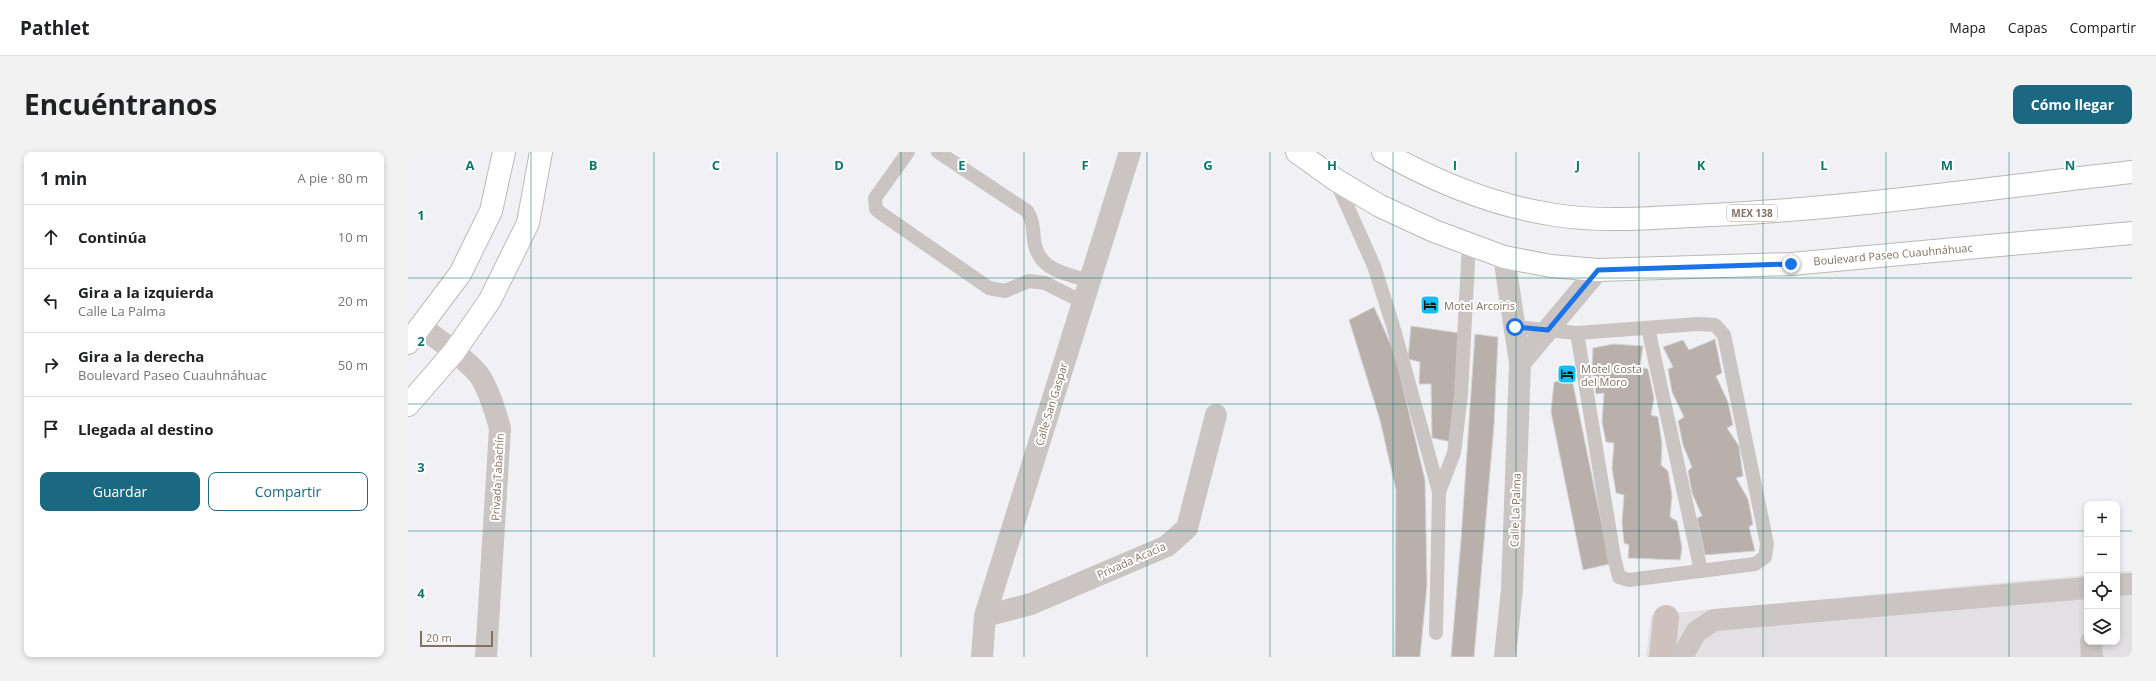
<!DOCTYPE html>
<html lang="es">
<meta charset="utf-8">
<style>
:root{--surface:#fff;--page:#f2f2f2;--text:#202124;--muted:#757577;--line:#e0e0e0;--accent:#1a6881}
body{margin:0;font-family:"Open Sans",sans-serif;background:var(--page);color:var(--text)}
.controls{position:absolute;right:12px;bottom:12px;display:grid;overflow:hidden;border-radius:8px;box-shadow:0 2px 6px #0003}
.controls button{width:36px;height:36px;display:grid;place-items:center;padding:0;border:0;border-bottom:1px solid var(--line);background:var(--surface);color:var(--text);font:20px sans-serif}
.scale{position:absolute;left:12px;bottom:10px;width:73px;box-sizing:border-box;padding-left:4px;border:2px solid #857161;border-top:0;font-size:11px;line-height:14px;white-space:nowrap;color:#857161;-webkit-text-stroke:3px #fff;paint-order:stroke}
.stop{position:absolute;width:12px;height:12px;margin:-9px;border:3px solid #1a73e8;border-radius:50%;background:#fff}
.stop.end{background:#1a73e8;border-color:#fff;box-shadow:0 1px 4px #0008}
.list{margin:0;padding:0;list-style:none}
h2{display:flex;justify-content:space-between;align-items:center;height:52px;margin:0;padding:0 16px;font-size:17px}
h2 small{font-size:13px;font-weight:400;color:var(--muted)}
.list li{display:grid;grid-template-columns:26px 1fr auto;gap:12px;align-items:center;box-sizing:border-box;height:64px;padding:0 16px;border-top:1px solid var(--line)}
.list b{display:block;font-size:15px;white-space:nowrap}
.list p{margin:0;font-size:13px;white-space:nowrap;color:var(--muted)}
.list em{font-size:13px;font-style:normal;color:var(--muted)}
.actions{display:flex;gap:8px;padding:12px 16px}
.actions a{flex:1;padding:9px 0;border:1px solid var(--accent);border-radius:8px;text-align:center;font-size:14px;color:var(--accent)}
.actions .main{background:var(--accent);color:#fff}
.icon{flex:none;width:22px;height:22px;fill:none;stroke:currentColor;stroke-width:2;stroke-linecap:round;stroke-linejoin:round}
.map{position:relative;flex:none;width:1724px;height:505px;overflow:hidden;border-radius:8px}
header{display:flex;align-items:center;gap:24px;box-sizing:border-box;height:56px;padding:0 20px;background:var(--surface);border-bottom:1px solid var(--line)}
header strong{font-size:19px}
nav{display:flex;gap:22px;margin-inline-start:auto;font-size:14px}
.intro{display:flex;align-items:center;justify-content:space-between;box-sizing:border-box;height:96px;padding:0 24px}
h1{margin:0;font-size:28px}
.button{padding:10px 18px;border-radius:8px;background:var(--accent);color:#fff;font-size:14px;font-weight:700}
main{display:flex;gap:24px;padding:0 24px}
aside{flex:1;background:var(--surface);border-radius:8px;box-shadow:0 2px 6px #0003}
.map>svg:first-child{display:block}
.built{fill:#e2e0e3}
.lines{fill:none;stroke-linecap:round;stroke-linejoin:round}
.canal{stroke:#cfc2be;stroke-width:26}
.building{fill:#b9b0ab;stroke:#d4d4d6}
.secondary-casing{stroke:#beb8b4;stroke-width:24}
.primary-casing{stroke:#bcb7b2;stroke-width:24}
.lane{stroke:#cac5c2;stroke-width:14}
.street{stroke:#cac5c2;stroke-width:22}
.secondary{stroke:#fff;stroke-width:22}
.primary{stroke:#fff;stroke-width:22}
.route{stroke:#1a73e8;stroke-width:5}
.grid{fill:none;stroke:#0f766e;stroke-width:1;stroke-opacity:0.55}
.labels{text-anchor:middle;dominant-baseline:central;stroke-width:4;stroke-linejoin:round;paint-order:stroke}
.shield{fill:#fff;stroke:#aa9c90;stroke-width:1}
.shield-label{font-size:10px;font-weight:bold;fill:#857161}
.street-label{font-size:11px;fill:#857161;stroke:#fff}
.poi-label{font-size:11px;fill:#857161;stroke:#fff;text-anchor:start}
.grid-label{font-size:13px;text-anchor:middle;font-weight:bold;fill:#0f766e;stroke:#fff;stroke-width:4;stroke-linejoin:round;paint-order:stroke}
</style>
<header>
<strong>Pathlet</strong>
<nav><a>Mapa</a><a>Capas</a><a>Compartir</a></nav>
</header>
<div class="intro"><h1>Encuéntranos</h1><a class="button">Cómo llegar</a></div>
<main>
<aside>
<h2>1 min<small>A pie · 80 m</small></h2>
<ul class="list">
<li><svg class="icon" aria-label="ahead" viewBox="0 0 24 24"><path d="M12 20V5M6 11l6-6 6 6"/></svg><div><b>Continúa</b></div><em>10 m</em></li>
<li><svg class="icon" aria-label="left" viewBox="0 0 24 24"><path d="M17 20v-9H6M10 6l-5 5 5 5"/></svg><div><b>Gira a la izquierda</b><p>Calle La Palma</p></div><em>20 m</em></li>
<li><svg class="icon" aria-label="right" viewBox="0 0 24 24"><path d="M7 20v-9h11M14 6l5 5-5 5"/></svg><div><b>Gira a la derecha</b><p>Boulevard Paseo Cuauhnáhuac</p></div><em>50 m</em></li>
<li><svg class="icon" aria-label="arrive" viewBox="0 0 24 24"><path d="M6 21V4h12l-3 4 3 4H6"/></svg><div><b>Llegada al destino</b></div></li>
</ul>
<div class="actions"><a class="main">Guardar</a><a>Compartir</a></div>
</aside>
<div class="map">
<svg width="1724" height="505" viewBox="0 0 1724 505">
<rect width="100%" height="100%" fill="#f1f1f5"/>
<polygon class="built" points="1724,419 1724,505 1238,505 1243,463 1679,423 1679,490 1709,490 1709,420"/>
<g class="lines">
<polyline class="canal" points="1254,505 1258,466"/>
</g>
<g class="building">
<polygon points="966,155 987,202 1017,328 1019,433 1012,505 987,505 988,338 972,268 941,168"/>
<polygon points="1003,174 1051,181 1044,290 1024,286 1023,232 1011,232 1012,210 1000,207"/>
<polygon points="1067,182 1090,185 1086,273 1066,505 1043,505 1053,388"/>
<polygon points="1307,187 1314,221 1308,224 1320,250 1325,273 1319,276 1331,294 1335,324 1328,326 1340,347 1345,372 1341,375 1347,399 1297,403 1289,366 1294,364 1284,341 1280,319 1284,315 1275,293 1270,269 1276,265 1264,240 1260,217 1265,215 1255,195 1275,188 1281,198"/>
<polygon points="1205,192 1235,194 1232,215 1240,217 1246,246 1243,263 1250,265 1254,292 1253,313 1260,319 1264,344 1262,365 1269,369 1274,396 1272,408 1220,406 1221,393 1216,391 1214,370 1216,343 1208,341 1204,316 1206,291 1198,290 1194,270 1196,241 1188,242 1184,217 1185,196"/>
<polygon points="1164,227 1202,412 1175,418 1143,260 1146,230"/>
</g>
<g class="lines">
<defs>
<g id="secondary">
<polyline points="0,191 52,122 83,59 96,0"/>
<polyline points="0,253 46,200 82,148 120,71 133,0"/>
</g>
<g id="primary">
<polyline points="889,0 928,28 972,54 1026,79 1096,105 1143,114 1190,118 1383,112 1724,81"/>
<path d="M975,0c53,30 112,54 172,63 52,8 105,2 157,0 140,-7 280,-27 420,-43"/>
</g>
</defs>
<use href="#secondary" class="secondary-casing"/>
<use href="#primary" class="primary-casing"/>
<g class="lane">
<polyline points="500,0 467,46 468,57 474,62 581,136 597,139 621,129 637,131 675,150"/>
<path d="M530,0l89,59c6,9 6,18 7,29 4,31 31,33 55,41"/>
<polyline points="928,29 966,114 985,174 1031,340 1028,481"/>
<polyline points="1107,175 1169,181 1290,172 1307,173 1316,183 1359,392 1357,405 1347,412 1221,428 1211,425 1206,405 1169,181"/>
<polyline points="1240,176 1293,419"/>
<polyline points="1031,340 1046,301 1053,243 1061,92"/>
</g>
<g class="street">
<polyline points="1096,105 1112,211 1104,437 1097,505"/>
<path d="M14,175c15,12 49,35 59,51 9,15 14,32 19,50l-14,229"/>
<polyline points="1112,211 1190,118"/>
<polyline points="1709,433 1724,432"/>
<polyline points="577,464 623,452 759,394 779,376 808,263"/>
<polyline points="1683,490 1684,505"/>
<polyline points="574,505 577,464 722,0"/>
<polyline points="1274,505 1288,480 1306,468 1679,436"/>
</g>
<use href="#secondary" class="secondary"/>
<use href="#primary" class="primary"/>
</g>
<g class="lines">
<polyline class="route" points="1107,175 1140,178 1190,118 1383,112"/>
</g>
<path class="grid" d="M123,0v505M246,0v505M369,0v505M493,0v505M616,0v505M739,0v505M862,0v505M985,0v505M1108,0v505M1231,0v505M1355,0v505M1478,0v505M1601,0v505M0,126h1724M0,252h1724M0,379h1679M1709,379h15"/>
<defs>
<symbol id="hotel-square" viewBox="-11 -11 22 22"><rect x="-9" y="-9" width="18" height="18" rx="4" fill="#13bef3" stroke="#fff"/><path d="M-6-4.5h1.5V1H6V5H4.5V3h-9V5H-6ZM-4 0a1.8 1.8 0 1 1 3.6 0ZM.5 0V-2.5h3Q6-2.5 6 0Z" fill="#111"/></symbol>
</defs>
<g fill-rule="evenodd">
<use href="#hotel-square" x="1011" y="142" width="22" height="22"/>
<use href="#hotel-square" x="1148" y="211" width="22" height="22"/>
</g>
<g class="labels">
<rect class="shield" x="1319" y="53" width="50" height="16" rx="3"/>
<g class="shield-label">
<text x="1344" y="61">MEX 138</text>
</g>
<g class="street-label">
<text transform="translate(1485 102) rotate(-5)">Boulevard Paseo Cuauhnáhuac</text>
<text transform="translate(643 252) rotate(-73)">Calle San Gaspar</text>
<text transform="translate(89 325) rotate(-87)">Privada Tabachín</text>
<text transform="translate(1107 358) rotate(-88)">Calle La Palma</text>
<text transform="translate(723 408) rotate(-24)">Privada Acacia</text>
</g>
<g class="poi-label">
<text x="1036" y="153">Motel Arcoiris</text>
<text x="1173" y="216">Motel Costa<tspan x="1173" dy="13">del Moro</tspan></text>
</g>
</g>
<g class="grid-label">
<text x="62" y="18">A</text>
<text x="185" y="18">B</text>
<text x="308" y="18">C</text>
<text x="431" y="18">D</text>
<text x="554" y="18">E</text>
<text x="677" y="18">F</text>
<text x="800" y="18">G</text>
<text x="924" y="18">H</text>
<text x="1047" y="18">I</text>
<text x="1170" y="18">J</text>
<text x="1293" y="18">K</text>
<text x="1416" y="18">L</text>
<text x="1539" y="18">M</text>
<text x="1662" y="18">N</text>
<text x="13" y="68">1</text>
<text x="13" y="194">2</text>
<text x="13" y="320">3</text>
<text x="13" y="446">4</text>
</g>
</svg>
<div class="controls">
<button>+</button>
<button>−</button>
<button><svg class="icon" aria-label="locate" viewBox="0 0 24 24"><circle cx="12" cy="12" r="6"/><path d="M12 2v4M12 18v4M2 12h4M18 12h4"/></svg></button>
<button><svg class="icon" aria-label="layers" viewBox="0 0 24 24"><path d="M12 4l9 5-9 5-9-5zM3 14l9 5 9-5"/></svg></button>
</div>
<div class="scale">20 m</div>
<div class="stop" style="left:1107px;top:175px"></div>
<div class="stop end" style="left:1383px;top:112px"></div>
</div>
</main>
